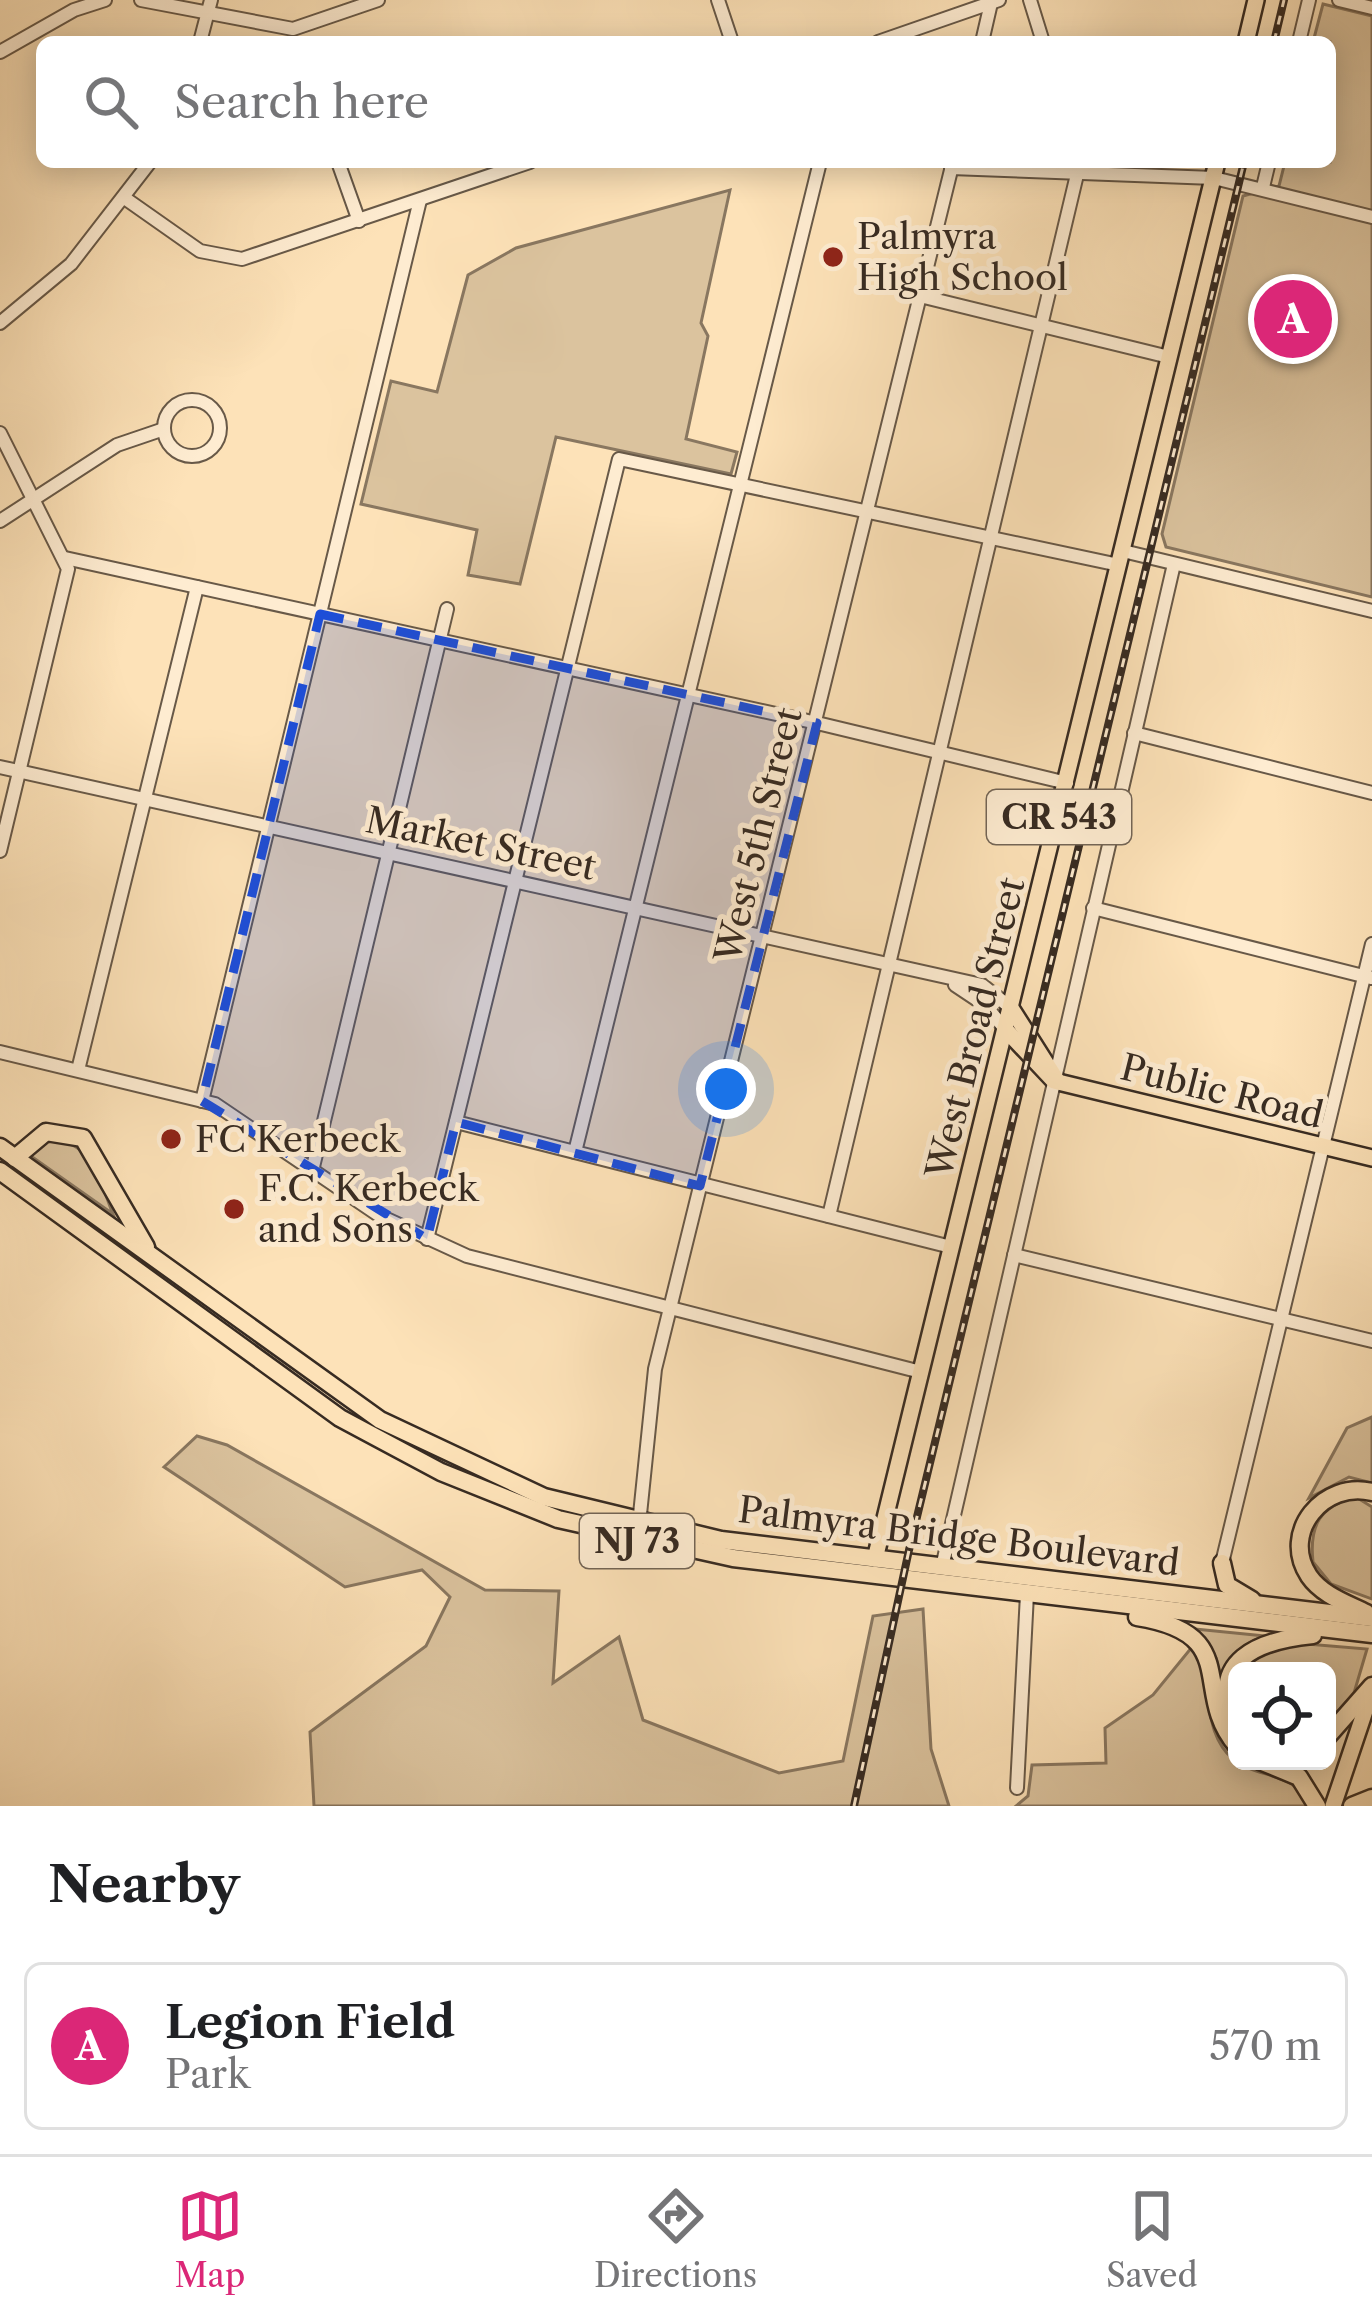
<!DOCTYPE html>
<style>
:root{--surface:#fff;--page:#f6f6f6;--text:#202124;--muted:#757577;--line:#e0e0e0;--accent:#db2777}
body{margin:0;font-family:"Libre Caslon Text",serif;background:var(--page);color:var(--text)}
.controls{position:absolute;right:36px;bottom:36px;display:grid;overflow:hidden;border-radius:18px;box-shadow:0 6px 30px #0003}
.controls button{width:108px;height:108px;display:grid;place-items:center;padding:0;border:0;border-bottom:3px solid var(--line);background:var(--surface);color:var(--text);font:60px sans-serif}
.you{position:absolute;left:726px;top:1089px;width:42px;height:42px;margin:-30px;border:9px solid #fff;border-radius:50%;background:#1a73e8;box-shadow:0 0 0 18px #1a73e833}
.badge{display:grid;place-items:center;width:78px;height:78px;border-radius:50%;background:var(--accent);color:#fff;font-size:39px;font-weight:700}
.pin{position:absolute;translate:-50% -50%;border:6px solid #fff;box-shadow:0 3px 12px #0006}
.list{margin:0;padding:0;list-style:none}
h2{display:flex;justify-content:space-between;align-items:center;height:156px;margin:0;padding:0 48px;font-size:51px}
h2 small{font-size:39px;font-weight:400;color:var(--muted)}
.list li{display:grid;grid-template-columns:78px 1fr auto;gap:36px;align-items:center;box-sizing:border-box;height:168px;margin:0 24px 24px;padding:0 24px;border:3px solid var(--line);border-radius:18px}
.list b{display:block;font-size:45px;white-space:nowrap}
.list p{margin:0;font-size:39px;white-space:nowrap;color:var(--muted)}
.list em{font-size:39px;font-style:normal;color:var(--muted)}
.icon{flex:none;width:66px;height:66px;fill:none;stroke:currentColor;stroke-width:2;stroke-linecap:round;stroke-linejoin:round}
.map{position:relative;flex:none;width:1372px;height:1806px;overflow:hidden}
.search{position:absolute;background:var(--surface);box-shadow:0 6px 30px #0003;left:36px;right:36px;top:36px;height:132px;display:flex;align-items:center;gap:30px;box-sizing:border-box;padding:0 42px;border-radius:18px;color:var(--muted);font-size:45px}
.sheet{height:348px;background:var(--surface)}
nav{display:flex;justify-content:space-around;align-items:center;box-sizing:border-box;height:168px;border-top:3px solid var(--line);background:var(--surface);font-size:33px;color:var(--muted)}
nav a{display:grid;justify-items:center;gap:6px}
nav .on{color:var(--accent)}
.map>svg:first-child{display:block}
.green{fill:#dbc39e;stroke:#897760;stroke-width:3}
.lines{fill:none;stroke-linecap:round;stroke-linejoin:round}
.minor-casing{stroke:#685948;stroke-width:16}
.major-casing{stroke:#372b22;stroke-width:20}
.highway-casing{stroke:#372b22;stroke-width:21}
.minor{stroke:#feecd1;stroke-width:12}
.major{stroke:#fde2b8;stroke-width:15}
.highway{stroke:#fde2b8;stroke-width:16}
.rail-casing{stroke:#372b22;stroke-width:8}
.rail{stroke:#feecd1;stroke-width:3;stroke-dasharray:9;stroke-linecap:butt}
.marked{fill:#1d4ed8;fill-opacity:0.2;stroke:#1d4ed8;stroke-width:9;stroke-dasharray:24 15;stroke-linejoin:round}
.poi-dot{fill:#8f2418;stroke:#feecd1;stroke-width:4.5}
.labels{text-anchor:middle;dominant-baseline:central;stroke-width:10;stroke-linejoin:round;paint-order:stroke}
.shield{fill:#feecd1;stroke:#736556;stroke-width:3}
.shield-label{font-size:33px;font-weight:bold;fill:#372b22}
.poi-label{font-size:36px;fill:#372b22;stroke:#feecd1;text-anchor:start}
.street-label{font-size:36px;fill:#372b22;stroke:#feecd1}
</style>
<div class="map">
<svg width="1372" height="1806" viewBox="0 0 1372 1806">
<rect width="100%" height="100%" fill="#fde2b8"/>
<filter id="stains"><feTurbulence type="fractalNoise" baseFrequency=".00167" numOctaves="4"/><feColorMatrix values="0 0 0 0 .2 0 0 0 0 .09 0 0 0 0 .02 0 0 0 .5 -.17"/></filter>
<radialGradient id="worn" r=".72"><stop offset=".6" stop-color="#630" stop-opacity="0"/><stop offset="1" stop-color="#630" stop-opacity=".3"/></radialGradient>
<g class="green">
<polygon points="1323,4 1372,16 1372,597 1166,547 1162,534 1243,196 1279,186 1285,162 1330,162 1330,42 1313,42"/>
<polygon points="730,190 701,323 708,336 686,439 737,452 731,474 556,437 520,584 468,575 477,530 361,504 391,381 437,392 468,275 516,248"/>
<path d="M48,1140c45,0 50,37 65,74l-85,-60z"/>
<polygon points="1372,1417 1372,1483 1349,1477 1309,1498 1347,1428"/>
<polygon points="197,1436 227,1445 485,1590 559,1591 553,1683 619,1637 643,1720 779,1773 843,1761 873,1616 923,1609 931,1749 949,1806 314,1806 310,1732 426,1646 450,1597 422,1570 345,1587 164,1467"/>
<path d="M1356,1497l16,10v92l-41,-15 -18,-22c-4,-37 7,-56 43,-65z"/>
<path d="M1195,1629l70,7c-25,9 -35,19 -44,44l-5,-22z"/>
<polygon points="1295,1643 1367,1649 1354,1693 1327,1724 1327,1671 1244,1671 1260,1655"/>
<path d="M1192,1647c22,33 8,84 41,112 24,20 63,12 77,47h-294l12,-10 4,-31 74,-2 -1,-35 48,-33z"/>
</g>
<g class="lines">
<defs>
<g id="minor">
<polyline points="141,0 293,29 378,0"/>
<polyline points="718,0 732,42"/>
<polyline points="1030,0 1043,42"/>
<polyline points="1339,0 1372,8"/>
<polyline points="200,42 211,0"/>
<polyline points="878,42 999,0"/>
<polyline points="982,42 991,3"/>
<polyline points="1299,42 1309,0"/>
<polyline points="0,52 74,10 105,0"/>
<polyline points="338,162 359,221"/>
<polyline points="951,168 1214,178 1372,217"/>
<polyline points="1263,187 1269,162"/>
<polyline points="126,199 200,251 242,259 530,162"/>
<polyline points="920,296 1169,357"/>
<polyline points="0,323 71,264 150,162"/>
<circle cx="192" cy="428" r="28"/>
<polyline points="0,433 68,569 0,851"/>
<polyline points="0,521 117,445 164,429"/>
<polyline points="1123,551 1372,611"/>
<polyline points="65,558 817,723 1067,783"/>
<polyline points="1134,733 1372,793"/>
<polyline points="0,767 982,985 1011,1008"/>
<polyline points="1093,908 1371,978"/>
<polyline points="955,985 985,1005 1005,1029"/>
<polyline points="0,1052 215,1104 380,1216 467,1256 921,1372"/>
<polyline points="78,1070 197,587"/>
<polyline points="202,1101 420,200"/>
<polyline points="456,1122 951,1247"/>
<polyline points="575,1152 820,162"/>
<polyline points="312,1171 447,609"/>
<polyline points="829,1216 1080,162"/>
<polyline points="427,1239 619,459 1119,565"/>
<polyline points="1014,1255 1372,1341"/>
<polyline points="639,1524 655,1369 953,162"/>
<polyline points="1222,1563 1372,944"/>
<polyline points="942,1567 1174,564"/>
<polyline points="1017,1788 1027,1594"/>
</g>
<g id="major">
<polyline points="1246,42 1256,0"/>
<polyline points="1011,1008 1058,1082"/>
<polyline points="1005,1029 1054,1081 1372,1158"/>
<polyline points="875,1559 1217,162"/>
<polyline points="1333,1806 1372,1690"/>
</g>
<g id="highway">
<polyline points="0,1147 380,1420 544,1497 721,1540 1372,1618"/>
<polyline points="15,1158 46,1132 83,1138 146,1247"/>
<polyline points="0,1171 340,1418 441,1472 558,1519 733,1558 1372,1634"/>
<polyline points="1222,1563 1227,1585 1252,1600"/>
<path d="M1366,1613c-20,-10 -44,-18 -57,-37 -29,-44 15,-96 63,-84"/>
<path d="M1137,1617c107,17 53,75 100,129"/>
<path d="M1237,1725c-32,-65 23,-85 76,-90"/>
<polyline points="1327,1737 1372,1686"/>
<polyline points="1260,1761 1299,1777 1317,1806"/>
<polyline points="1352,1806 1372,1798"/>
</g>
</defs>
<use href="#minor" class="minor-casing"/>
<use href="#major" class="major-casing"/>
<use href="#highway" class="highway-casing"/>
<use href="#minor" class="minor"/>
<use href="#major" class="major"/>
<use href="#highway" class="highway"/>
<defs>
<g id="rail">
<polyline points="1274,42 1284,0"/>
<polyline points="854,1806 909,1550 1244,162"/>
</g>
</defs>
<use href="#rail" class="rail-casing"/>
<use href="#rail" class="rail"/>
</g>
<path class="marked" d="M320,614l497,109 -117,463 -244,-64 -29,117 -225,-138z"/>
<g class="poi-dot">
<circle cx="833" cy="257" r="12"/>
<circle cx="171" cy="1139" r="12"/>
<circle cx="234" cy="1209" r="12"/>
</g>
<g class="labels">
<g class="shield">
<rect x="987" y="790" width="144" height="54" rx="9"/>
<rect x="580" y="1514" width="114" height="54" rx="9"/>
</g>
<g class="shield-label">
<text x="1059" y="817">CR 543</text>
<text x="637" y="1541">NJ 73</text>
</g>
<g class="poi-label">
<text x="857" y="236">Palmyra<tspan x="857" dy="41">High School</tspan></text>
<text x="195" y="1139">FC Kerbeck</text>
<text x="258" y="1188">F.C. Kerbeck<tspan x="258" dy="41">and Sons</tspan></text>
</g>
<g class="street-label">
<text transform="translate(758 835) rotate(-76)">West 5th Street</text>
<text transform="translate(481 843) rotate(12)">Market Street</text>
<text transform="translate(975 1028) rotate(-76)">West Broad Street</text>
<text transform="translate(1222 1091) rotate(14)">Public Road</text>
<text transform="translate(959 1536) rotate(7)">Palmyra Bridge Boulevard</text>
</g>
</g>
<rect width="100%" height="100%" filter="url(#stains)"/>
<rect width="100%" height="100%" fill="url(#worn)"/>
</svg>
<div class="controls">
<button><svg class="icon" aria-label="locate" viewBox="0 0 24 24"><circle cx="12" cy="12" r="6"/><path d="M12 2v4M12 18v4M2 12h4M18 12h4"/></svg></button>
</div>
<div class="you"></div>
<div class="pin badge" style="left:1293px;top:319px">A</div>
<div class="search"><svg class="icon" aria-label="search" viewBox="0 0 24 24"><circle cx="10" cy="10" r="6"/><path d="M15 15l6 6"/></svg>Search here</div>
</div>
<section class="sheet">
<h2>Nearby<small></small></h2>
<ul class="list">
<li><span class="badge">A</span><div><b>Legion Field</b><p>Park</p></div><em>570 m</em></li>
</ul>
</section>
<nav>
<a class="on"><svg class="icon" aria-label="map" viewBox="0 0 24 24"><path d="M3 6l6-2 6 2 6-2v14l-6 2-6-2-6 2zM9 4v14M15 6v14"/></svg>Map</a>
<a><svg class="icon" aria-label="directions" viewBox="0 0 24 24"><path d="M12 3l9 9-9 9-9-9zM9 14v-3h6M13 9l2 2-2 2"/></svg>Directions</a>
<a><svg class="icon" aria-label="saved" viewBox="0 0 24 24"><path d="M7 4h10v16l-5-4-5 4z"/></svg>Saved</a>
</nav>
